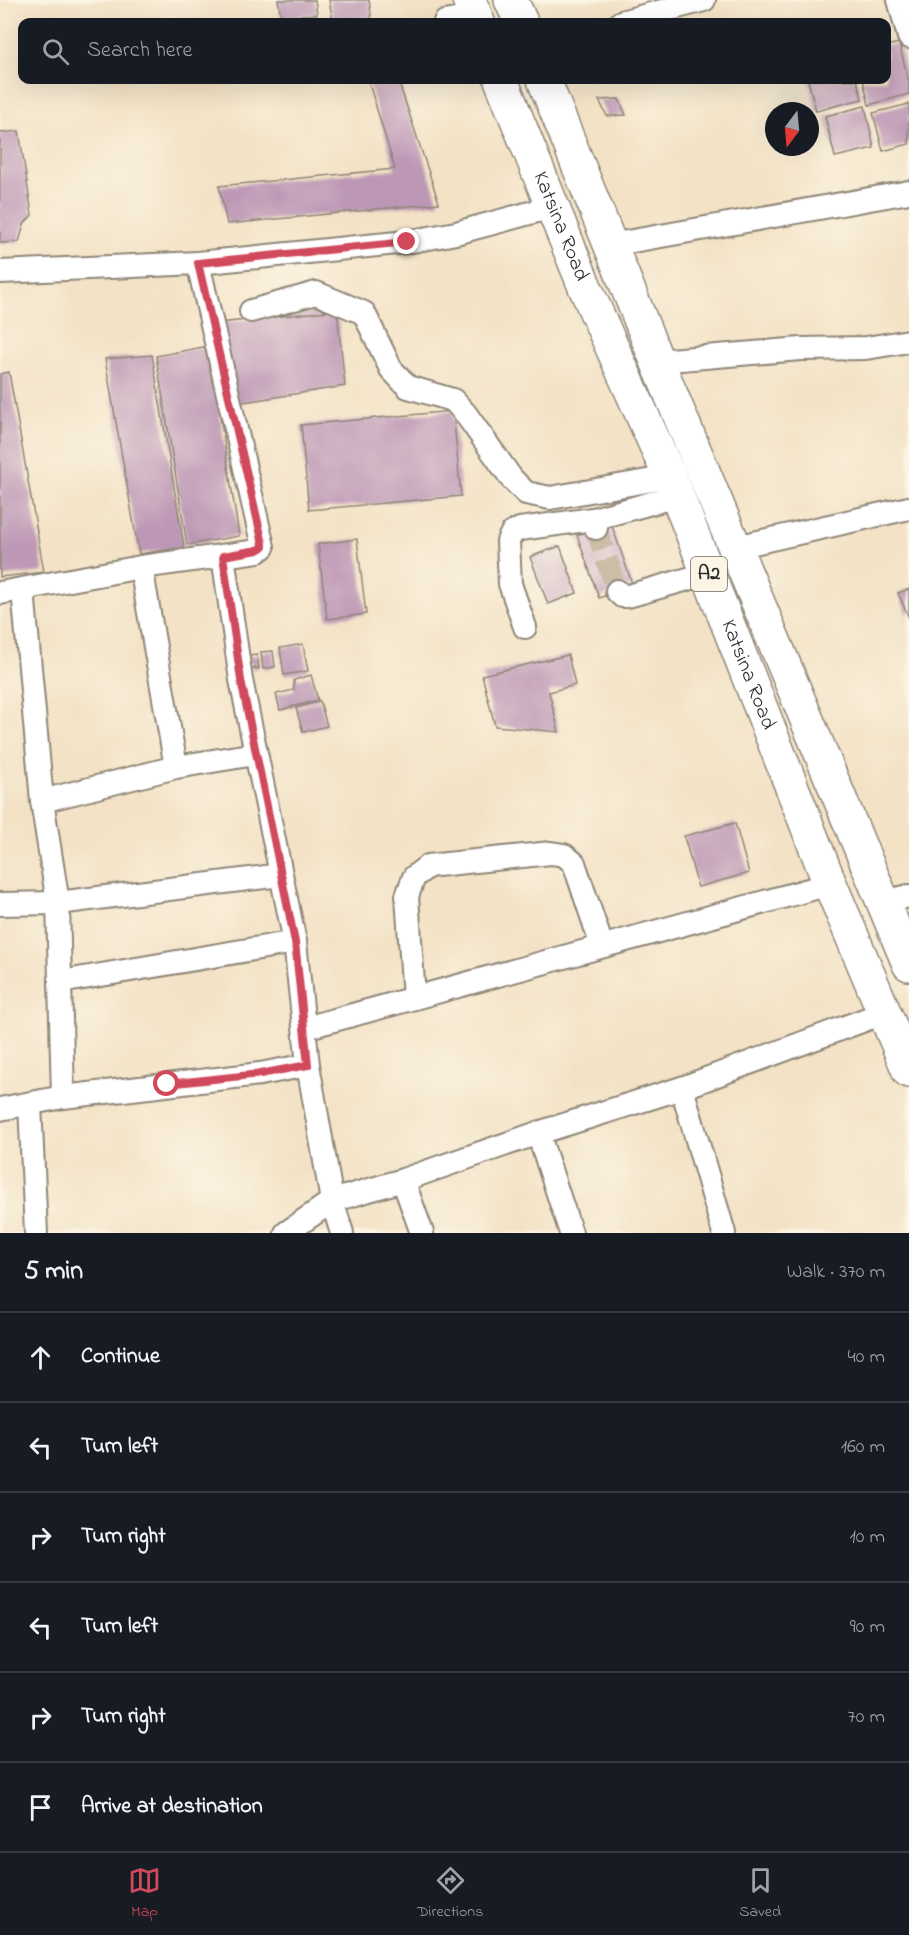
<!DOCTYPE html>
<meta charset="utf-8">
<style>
:root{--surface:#171b24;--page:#242831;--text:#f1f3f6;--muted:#9ea1a6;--line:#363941;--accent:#d1495b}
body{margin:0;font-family:"Indie Flower",sans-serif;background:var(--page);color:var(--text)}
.compass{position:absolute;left:765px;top:102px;width:54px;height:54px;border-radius:50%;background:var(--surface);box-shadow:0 6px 24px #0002;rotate:196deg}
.stop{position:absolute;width:18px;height:18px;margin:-14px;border:4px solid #d1495b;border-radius:50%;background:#fff}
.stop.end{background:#d1495b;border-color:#fff;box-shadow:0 2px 6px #0008}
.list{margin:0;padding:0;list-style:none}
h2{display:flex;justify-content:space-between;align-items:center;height:78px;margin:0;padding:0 24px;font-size:26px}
h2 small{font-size:20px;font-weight:400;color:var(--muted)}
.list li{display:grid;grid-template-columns:39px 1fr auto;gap:18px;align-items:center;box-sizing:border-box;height:90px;padding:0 24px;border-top:2px solid var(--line)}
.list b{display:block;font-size:22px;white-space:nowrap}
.list em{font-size:20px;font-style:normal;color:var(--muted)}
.icon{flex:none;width:33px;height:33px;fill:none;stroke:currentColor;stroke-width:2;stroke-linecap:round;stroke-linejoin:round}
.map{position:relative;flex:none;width:909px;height:1233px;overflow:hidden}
.search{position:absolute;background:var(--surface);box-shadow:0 6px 24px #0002;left:18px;right:18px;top:18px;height:66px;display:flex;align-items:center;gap:15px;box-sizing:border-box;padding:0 21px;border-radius:12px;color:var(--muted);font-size:22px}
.sheet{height:618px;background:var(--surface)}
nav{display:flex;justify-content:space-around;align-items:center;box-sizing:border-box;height:84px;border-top:2px solid var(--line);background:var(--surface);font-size:16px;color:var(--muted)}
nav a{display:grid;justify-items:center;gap:3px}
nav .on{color:var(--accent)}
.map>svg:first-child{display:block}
.building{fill:#bd98b6}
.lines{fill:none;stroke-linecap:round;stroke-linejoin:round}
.minor-tunnel{stroke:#cbbda6;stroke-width:22;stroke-dasharray:22 11;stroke-linecap:butt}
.minor-casing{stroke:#8f8678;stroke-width:26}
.highway-casing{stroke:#8f8678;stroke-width:36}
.minor{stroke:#fff;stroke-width:22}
.highway{stroke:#fff;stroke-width:33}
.route{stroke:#d1495b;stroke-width:8}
.labels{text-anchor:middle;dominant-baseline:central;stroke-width:4.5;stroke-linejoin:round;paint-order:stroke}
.shield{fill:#fcf5e5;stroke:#6a6863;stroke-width:1.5}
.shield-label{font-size:20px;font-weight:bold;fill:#2b2b2b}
.street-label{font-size:21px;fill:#2b2b2b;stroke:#fcf5e5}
</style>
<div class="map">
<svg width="909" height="1233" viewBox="0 0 909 1233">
<rect width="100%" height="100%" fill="#fcf5e5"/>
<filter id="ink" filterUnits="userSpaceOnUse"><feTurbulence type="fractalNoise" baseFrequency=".0167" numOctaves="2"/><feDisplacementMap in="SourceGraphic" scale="12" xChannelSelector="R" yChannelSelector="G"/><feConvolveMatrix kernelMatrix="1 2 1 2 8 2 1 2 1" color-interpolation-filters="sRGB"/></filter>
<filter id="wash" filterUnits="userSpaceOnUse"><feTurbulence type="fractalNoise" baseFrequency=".008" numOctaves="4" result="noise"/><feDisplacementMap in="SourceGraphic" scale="24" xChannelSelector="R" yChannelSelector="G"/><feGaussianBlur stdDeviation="1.35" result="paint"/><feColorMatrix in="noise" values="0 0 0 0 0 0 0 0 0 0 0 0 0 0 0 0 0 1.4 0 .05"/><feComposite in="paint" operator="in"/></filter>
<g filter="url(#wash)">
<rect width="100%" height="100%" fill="#f3e2c5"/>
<g id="blocks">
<g class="building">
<polygon points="278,0 315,0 317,14 301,15 302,22 282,22"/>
<polygon points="329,0 369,0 372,22 333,22"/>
<polygon points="899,43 909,83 909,94 869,105 863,80 886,80 886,46"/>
<polygon points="368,80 398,80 439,203 227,224 219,186 395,169"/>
<polygon points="808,80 857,80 862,99 816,111"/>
<polygon points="619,99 626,115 607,116 599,100"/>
<polygon points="909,104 909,144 883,151 873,113"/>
<polygon points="865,106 874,148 835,157 825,116"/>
<polygon points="19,131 32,215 24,224 19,242 0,243 0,133"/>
<polygon points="337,310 345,386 237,403 219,323"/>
<polygon points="209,346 239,536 187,545 156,356"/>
<polygon points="152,355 184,547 139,554 105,359"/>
<polygon points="9,372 44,572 0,577 0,374"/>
<polygon points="453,411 461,496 309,510 301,425"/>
<polygon points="611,523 633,586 599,598 577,535"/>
<polygon points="357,539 366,614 327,619 318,544"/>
<polygon points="560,546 577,593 548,604 530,557"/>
<polygon points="909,589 909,618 898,593"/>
<polygon points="303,644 308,671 284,675 280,648"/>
<polygon points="273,651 275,667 263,669 261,652"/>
<polygon points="257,655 259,668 252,669 249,656"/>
<polygon points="568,655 575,685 549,692 559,732 495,726 482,675"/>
<polygon points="311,675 318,700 280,710 276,694 294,690 294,680"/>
<polygon points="320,701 327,726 303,732 296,708"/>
<polygon points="735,823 749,873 698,887 684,836"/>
</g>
</g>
</g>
<g filter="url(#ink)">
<use href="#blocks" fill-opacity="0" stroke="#8f8678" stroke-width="1.5"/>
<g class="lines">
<polyline class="minor-tunnel" points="596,528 617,591"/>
<defs>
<g id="minor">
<polyline points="899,0 909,37"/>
<polyline points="445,22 476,16"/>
<polyline points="621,22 704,0"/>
<polyline points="610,245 909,192"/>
<polyline points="0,272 198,263 407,242 456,233 552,207"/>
<polyline points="251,311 316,293 364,313 391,369 408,387 453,400 465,413 512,479 526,493 550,498 670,477"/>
<polyline points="657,361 801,349 866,348 909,341"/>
<polyline points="596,528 593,519 677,496"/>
<polyline points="736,547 909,508"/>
<polyline points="223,556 241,680 295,942 308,1065 332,1201 342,1233"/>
<polyline points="141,567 176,767"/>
<polyline points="23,590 42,801 58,903 63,1097"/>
<polyline points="617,591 622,596 628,596 709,573"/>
<polyline points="0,593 141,567 258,551 263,547 198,263"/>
<polyline points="525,627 510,584 508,541 512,533 520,529 593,519"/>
<polyline points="42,801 176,767 255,754"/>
<polyline points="883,902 909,896"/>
<polyline points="0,904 58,903 281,875"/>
<polyline points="60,982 295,942"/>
<polyline points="414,998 407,896 414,877 428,866 551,853 564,855 574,863 602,946"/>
<polyline points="305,1028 830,884"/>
<polyline points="682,1088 724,1233"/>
<polyline points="30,1104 36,1233"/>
<polyline points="0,1109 63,1097 260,1074 308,1065"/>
<polyline points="538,1133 571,1233"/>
<polyline points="403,1180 422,1233"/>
<polyline points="286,1233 332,1201 403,1180 538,1133 682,1088 883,1013"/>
</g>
<g id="highway">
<polyline points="469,0 478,22"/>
<polyline points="511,0 521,22"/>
<path id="s1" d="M501,80l84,207 85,190 160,407 79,187"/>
<polyline points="544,80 657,361 909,964"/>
</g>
</defs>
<use href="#minor" class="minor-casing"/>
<use href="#highway" class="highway-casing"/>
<use href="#minor" class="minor"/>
<use href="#highway" class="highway"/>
</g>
</g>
<g class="lines" filter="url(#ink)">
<polyline class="route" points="167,1084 260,1074 308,1065 295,942 241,680 223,556 258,550 263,547 263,544 198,263 407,242"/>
</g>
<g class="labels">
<rect class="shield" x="691" y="557" width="36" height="34" rx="4.5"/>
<g class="shield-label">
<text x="709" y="574">A2</text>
</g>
<g class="street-label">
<text stroke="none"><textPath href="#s1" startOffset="158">Katsina Road</textPath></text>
<text stroke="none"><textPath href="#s1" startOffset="644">Katsina Road</textPath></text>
</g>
</g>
</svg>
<svg class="compass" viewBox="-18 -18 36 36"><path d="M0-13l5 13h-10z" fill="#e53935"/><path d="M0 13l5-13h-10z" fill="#9ea1a6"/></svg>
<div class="stop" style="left:167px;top:1084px"></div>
<div class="stop end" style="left:407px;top:242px"></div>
<div class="search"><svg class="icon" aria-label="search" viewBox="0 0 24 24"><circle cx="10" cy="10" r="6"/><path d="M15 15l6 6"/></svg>Search here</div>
</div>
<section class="sheet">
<h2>5 min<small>Walk · 370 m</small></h2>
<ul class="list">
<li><svg class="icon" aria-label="ahead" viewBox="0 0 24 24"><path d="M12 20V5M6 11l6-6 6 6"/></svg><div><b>Continue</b></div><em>40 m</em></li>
<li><svg class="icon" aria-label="left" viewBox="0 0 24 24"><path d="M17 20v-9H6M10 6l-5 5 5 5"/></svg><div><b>Turn left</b></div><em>160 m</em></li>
<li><svg class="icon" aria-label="right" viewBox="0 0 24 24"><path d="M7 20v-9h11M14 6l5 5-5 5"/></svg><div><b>Turn right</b></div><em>10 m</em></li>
<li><svg class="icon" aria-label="left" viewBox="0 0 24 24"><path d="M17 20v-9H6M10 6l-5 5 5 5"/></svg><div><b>Turn left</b></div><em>90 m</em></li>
<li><svg class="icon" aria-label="right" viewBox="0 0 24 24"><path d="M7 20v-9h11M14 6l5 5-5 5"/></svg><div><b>Turn right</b></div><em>70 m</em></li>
<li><svg class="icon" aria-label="arrive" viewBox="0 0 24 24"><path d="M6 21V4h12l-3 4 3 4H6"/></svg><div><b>Arrive at destination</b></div></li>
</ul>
</section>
<nav>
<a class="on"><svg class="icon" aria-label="map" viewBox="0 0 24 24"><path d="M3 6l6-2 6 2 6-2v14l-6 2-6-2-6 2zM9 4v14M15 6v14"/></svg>Map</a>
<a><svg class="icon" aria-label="directions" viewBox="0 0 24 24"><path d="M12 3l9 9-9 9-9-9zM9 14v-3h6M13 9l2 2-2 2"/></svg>Directions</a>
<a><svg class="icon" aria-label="saved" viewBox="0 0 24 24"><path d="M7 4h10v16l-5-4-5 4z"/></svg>Saved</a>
</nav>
